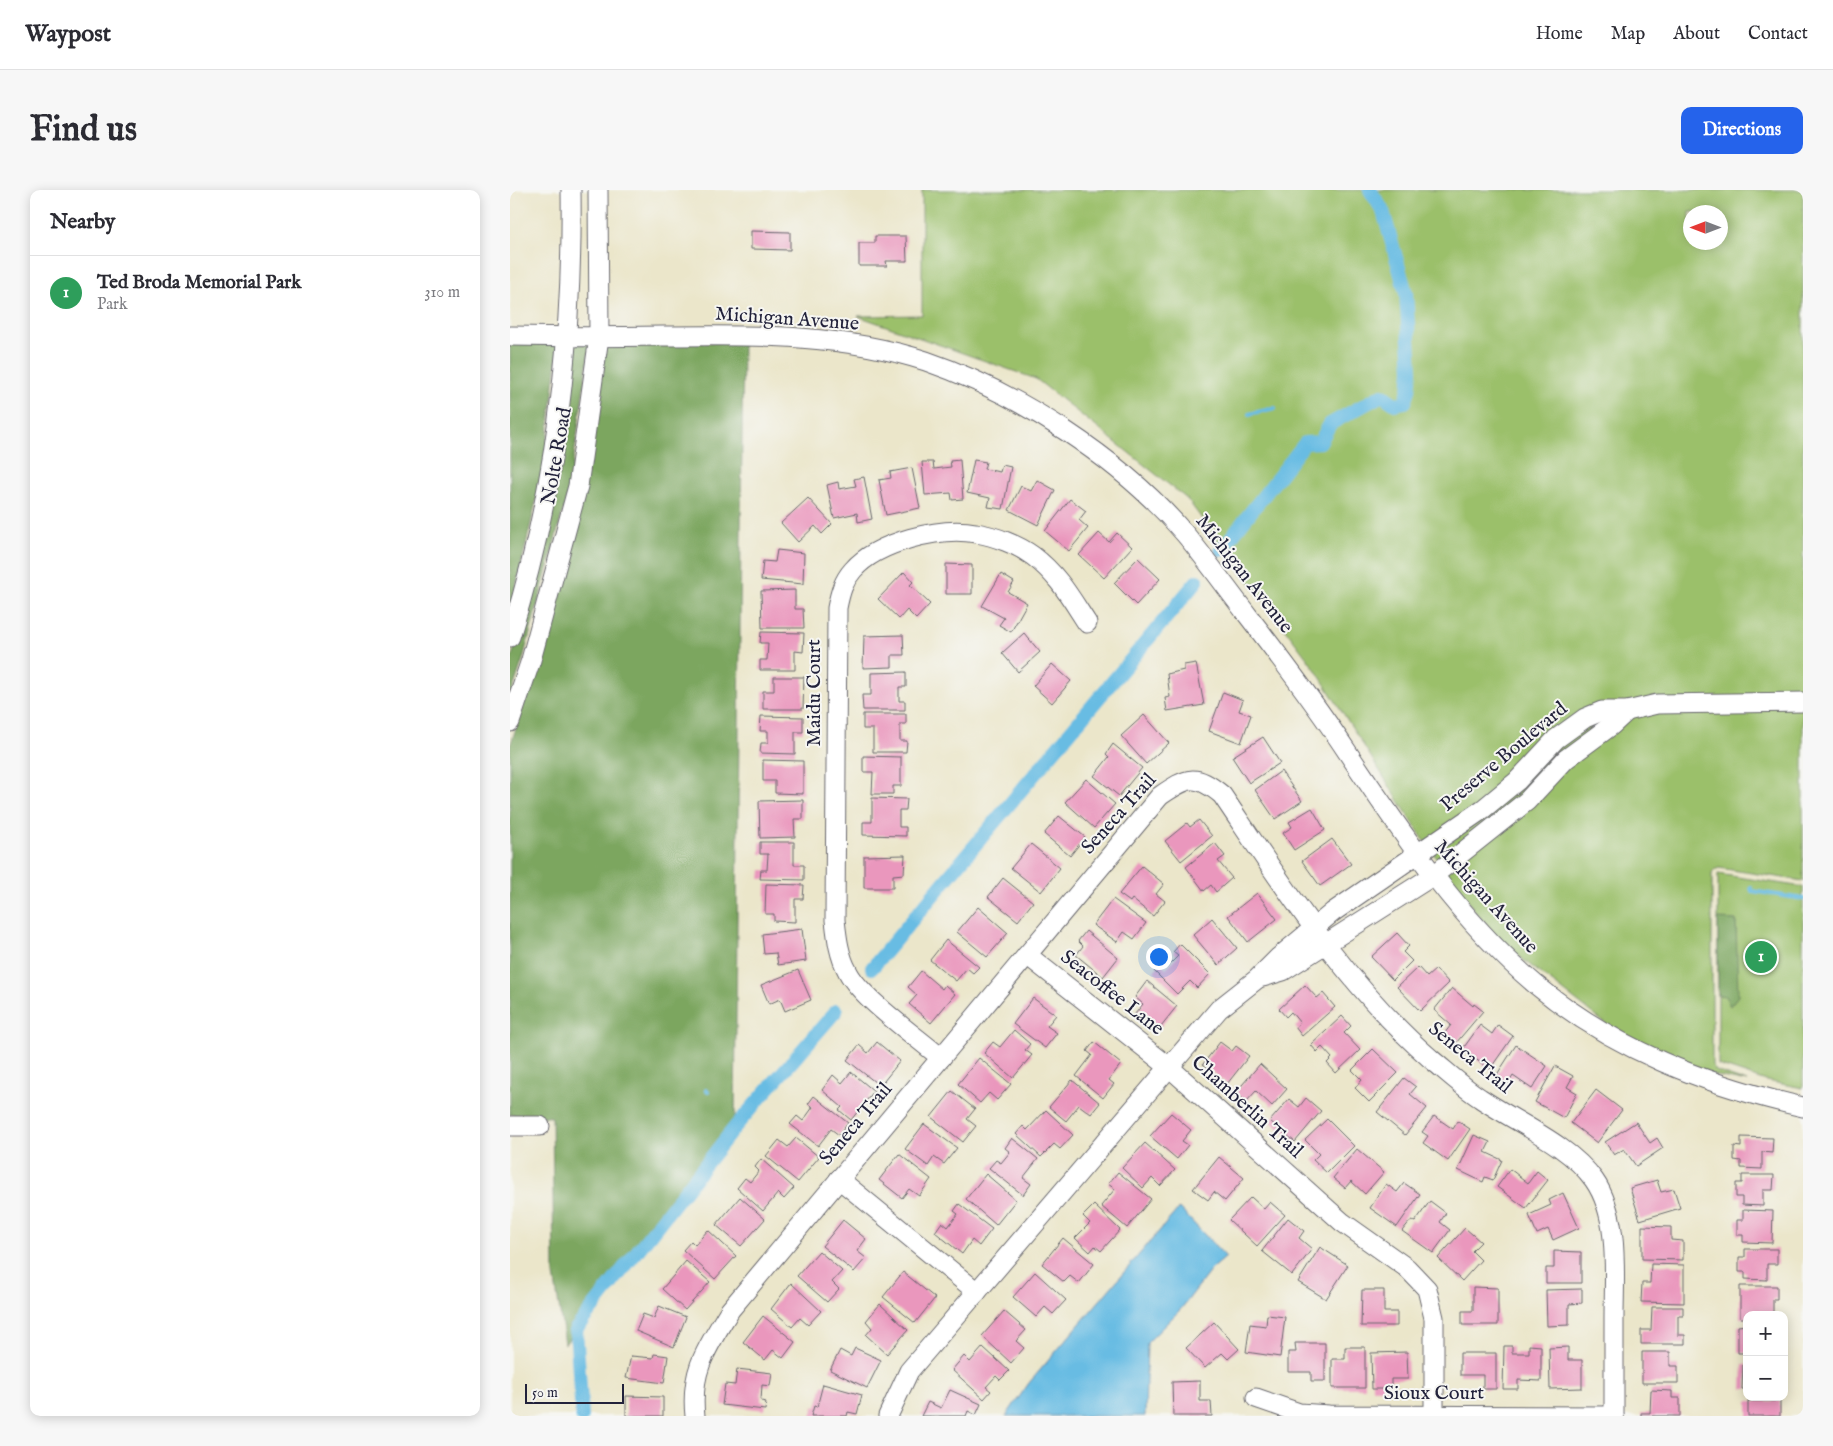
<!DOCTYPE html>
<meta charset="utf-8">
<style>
:root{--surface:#fff;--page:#f7f7f7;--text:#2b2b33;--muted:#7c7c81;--line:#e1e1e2;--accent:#2563eb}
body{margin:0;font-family:"IM FELL English",serif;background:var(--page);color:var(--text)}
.controls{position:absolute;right:15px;bottom:15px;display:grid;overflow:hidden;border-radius:10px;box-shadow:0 2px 12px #0003}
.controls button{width:45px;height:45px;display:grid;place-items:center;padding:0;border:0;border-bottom:1px solid var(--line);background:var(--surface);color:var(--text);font:25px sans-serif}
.compass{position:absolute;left:1173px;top:15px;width:45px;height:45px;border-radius:50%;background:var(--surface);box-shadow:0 2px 12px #0003;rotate:270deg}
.scale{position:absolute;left:15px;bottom:12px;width:99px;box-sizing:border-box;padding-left:5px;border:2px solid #22223b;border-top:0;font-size:14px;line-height:18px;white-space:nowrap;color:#22223b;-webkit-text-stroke:4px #f6f6f2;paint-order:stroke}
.you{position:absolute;left:648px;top:766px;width:18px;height:18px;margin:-12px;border:4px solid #fff;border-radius:50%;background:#1a73e8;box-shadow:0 0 0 8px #1a73e833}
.badge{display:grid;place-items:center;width:32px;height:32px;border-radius:50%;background:var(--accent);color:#fff;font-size:16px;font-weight:700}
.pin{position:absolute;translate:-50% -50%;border:2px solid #fff;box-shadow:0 1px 5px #0006}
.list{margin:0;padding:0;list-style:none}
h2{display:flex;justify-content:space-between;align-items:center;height:65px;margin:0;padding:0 20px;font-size:21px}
h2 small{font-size:16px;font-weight:400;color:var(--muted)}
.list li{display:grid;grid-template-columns:32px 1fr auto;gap:15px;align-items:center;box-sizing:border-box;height:75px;padding:0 20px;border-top:1px solid var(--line)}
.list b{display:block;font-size:19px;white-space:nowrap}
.list p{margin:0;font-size:16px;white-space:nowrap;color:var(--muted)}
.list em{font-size:16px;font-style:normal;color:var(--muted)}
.map{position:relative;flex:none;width:1293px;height:1226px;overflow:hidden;border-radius:10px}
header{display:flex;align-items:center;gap:30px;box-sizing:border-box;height:70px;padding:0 25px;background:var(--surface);border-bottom:1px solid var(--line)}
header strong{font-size:24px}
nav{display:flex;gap:28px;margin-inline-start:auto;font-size:18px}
.intro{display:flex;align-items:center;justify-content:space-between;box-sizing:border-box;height:120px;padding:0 30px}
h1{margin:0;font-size:35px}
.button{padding:12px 22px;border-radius:10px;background:var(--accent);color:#fff;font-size:18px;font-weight:700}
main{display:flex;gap:30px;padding:0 30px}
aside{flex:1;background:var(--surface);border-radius:10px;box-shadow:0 2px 12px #0003}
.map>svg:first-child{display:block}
.green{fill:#9bc06b;stroke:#5e7153;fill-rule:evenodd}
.forest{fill:#7ca65f;stroke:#4f644d}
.water{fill:#67bce3;stroke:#446f8f}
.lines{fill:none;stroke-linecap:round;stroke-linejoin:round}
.stream{stroke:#67bce3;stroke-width:4}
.canal{stroke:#67bce3;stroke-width:14}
.building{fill:#ea97bd}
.minor-casing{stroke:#68676d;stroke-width:21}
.minor{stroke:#fff;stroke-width:19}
.labels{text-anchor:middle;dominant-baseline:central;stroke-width:4;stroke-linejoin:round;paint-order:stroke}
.street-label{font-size:20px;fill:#22223b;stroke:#f6f6f2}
</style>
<header>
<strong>Waypost</strong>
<nav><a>Home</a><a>Map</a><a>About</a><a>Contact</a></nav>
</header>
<div class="intro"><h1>Find us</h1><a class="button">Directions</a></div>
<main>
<aside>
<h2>Nearby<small></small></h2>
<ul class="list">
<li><span class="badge" style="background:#2e9e5b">1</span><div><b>Ted Broda Memorial Park</b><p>Park</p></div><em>310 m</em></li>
</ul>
</aside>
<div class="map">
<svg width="1293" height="1226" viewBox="0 0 1293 1226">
<rect width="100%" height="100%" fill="#f6f6f2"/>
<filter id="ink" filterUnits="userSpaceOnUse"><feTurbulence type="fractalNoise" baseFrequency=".02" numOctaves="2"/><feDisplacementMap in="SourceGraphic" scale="10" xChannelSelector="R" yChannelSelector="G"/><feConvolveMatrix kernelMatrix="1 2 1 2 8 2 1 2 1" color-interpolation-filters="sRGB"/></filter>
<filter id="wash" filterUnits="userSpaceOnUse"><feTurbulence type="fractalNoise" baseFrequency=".0096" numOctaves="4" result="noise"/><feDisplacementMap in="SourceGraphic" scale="20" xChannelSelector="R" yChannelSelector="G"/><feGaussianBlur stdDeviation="1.12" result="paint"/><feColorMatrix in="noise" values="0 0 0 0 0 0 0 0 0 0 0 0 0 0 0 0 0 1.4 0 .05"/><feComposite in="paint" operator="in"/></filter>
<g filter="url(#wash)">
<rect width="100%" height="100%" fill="#ebe6ca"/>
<g class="green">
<path d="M412,0h881v691l-84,-13 -5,2 -2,4v191l4,6 31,11 -34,-7 -102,-47 -108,-84 -26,-30 -52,-72 -110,-173 -128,-170 -151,-120 -178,-63 64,-1zM1180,22h30v30h-30z"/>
<polygon points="1208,684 1293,697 1293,898 1256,891 1208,875"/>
</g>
<g class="forest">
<polygon points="233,152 225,932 55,1154 44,1085 42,927 0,925 0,556 28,472 96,154"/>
<polygon points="0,153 49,154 34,278 0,422"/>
<polygon points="64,154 80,154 60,295 13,469 0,508 0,472 23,399"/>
<polygon points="1208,729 1226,730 1228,806 1220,816 1215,806 1208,805"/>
</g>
<polygon class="water" points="669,1018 716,1067 701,1080 671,1119 637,1153 635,1226 496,1226 519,1193"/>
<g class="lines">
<g class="stream">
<polyline points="739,224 765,218"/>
<polyline points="532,568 535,571"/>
<polyline points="1241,698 1242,701 1293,709"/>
<polyline points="196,900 198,902"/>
<polyline points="222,933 225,937"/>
</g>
<g class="canal">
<polyline points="711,360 795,253 810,252 820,234 872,205 885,214 895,212 899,200 901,181 896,103 873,21 860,0"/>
<polyline points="362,778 687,391"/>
<polyline points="72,1226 66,1139 225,937 326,821"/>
</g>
</g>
<g id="blocks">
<g class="building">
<polygon points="241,41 280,42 280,60 241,59"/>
<polygon points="365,46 396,46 397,71 376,71 377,76 349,76 349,53 365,53"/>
<polygon points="450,270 453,309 442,310 441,303 415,305 412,272 423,272 424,279 441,277 440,271"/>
<polygon points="464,270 476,272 474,279 490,282 492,275 501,277 493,319 478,317 480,308 457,303"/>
<polygon points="402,278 410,318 376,325 369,290 381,288 380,282"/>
<polygon points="354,287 362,329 348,332 347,323 324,328 317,295 328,292 329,299 346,296 344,289"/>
<polygon points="527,290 545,300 528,335 499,320 511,296 521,301"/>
<polygon points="298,308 322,334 312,344 305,336 288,352 271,333"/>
<polygon points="560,309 576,321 569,330 578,338 559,361 535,341"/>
<polygon points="589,343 599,352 607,343 622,357 594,388 569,365"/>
<polygon points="267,360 294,363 293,394 251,390 253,371 265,372"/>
<polygon points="628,368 650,389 626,415 604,393"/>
<polygon points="436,374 462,375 462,404 436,404"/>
<polygon points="394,382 403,392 400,395 420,414 406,429 397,420 389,429 368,409"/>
<polygon points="491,384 504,392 498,402 517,413 501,442 489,435 494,428 472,416"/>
<polygon points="285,400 285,419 293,419 294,438 252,438 251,401"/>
<polygon points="251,442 294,443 293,462 285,461 285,480 250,480 250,470 257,470 258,453 250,453"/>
<polygon points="514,443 530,462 508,482 492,463"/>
<polygon points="393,445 394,465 382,465 382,477 353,478 354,446"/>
<polygon points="686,473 694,515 657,521 655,508 660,507 657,484 674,480 674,475"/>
<polygon points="542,474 561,491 542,513 523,496"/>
<polygon points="396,482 396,497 389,497 389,511 395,511 395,520 353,520 352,505 361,505 361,483"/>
<polygon points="264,487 294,487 293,519 253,519 253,501 264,501"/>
<polygon points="713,502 733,510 729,521 741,525 731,553 699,541"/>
<polygon points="353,524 396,524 396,534 390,534 390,551 397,551 396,562 363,562 363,539 353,539"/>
<polygon points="634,525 659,553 636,574 611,546"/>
<polygon points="251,526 293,527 293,542 285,542 285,564 250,563 251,553 258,553 258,541 250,541"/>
<polygon points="753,547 770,573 739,593 722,567"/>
<polygon points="603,554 632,578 609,606 584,586 599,567 596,564"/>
<polygon points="353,566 391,567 391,596 383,596 383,604 362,604 363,582 353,582"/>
<polygon points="253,570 293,571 293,604 265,603 265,591 253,591"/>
<polygon points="771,581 792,611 765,629 745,600"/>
<polygon points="576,589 605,614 584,638 555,612"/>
<polygon points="362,608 397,609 396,620 389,620 389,637 396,637 396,646 353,645 353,632 362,632"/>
<polygon points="293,610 293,629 284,629 285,647 250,648 249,611"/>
<polygon points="802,618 815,640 784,660 773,643 782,637 779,632"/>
<polygon points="549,626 575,647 560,666 534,644"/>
<polygon points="689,630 702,646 671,671 655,651 677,633 680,637"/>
<polygon points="822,649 841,674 810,696 792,671"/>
<polygon points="250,652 284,652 284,675 294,675 294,690 250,689 251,680 257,680 258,664 250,664"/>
<polygon points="705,653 715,666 708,671 722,688 706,702 701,695 694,701 676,677"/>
<polygon points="521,654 550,678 531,702 501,678"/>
<polygon points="395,665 394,684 383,685 383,698 354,698 354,666"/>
<polygon points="632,676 654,694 646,704 655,711 643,726 622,709 620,712 609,704"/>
<polygon points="493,688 523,712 508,731 478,707"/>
<polygon points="256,694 294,695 293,709 285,709 285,732 264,731 264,724 255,724"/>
<polygon points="747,703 767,729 738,752 718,726"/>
<polygon points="603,709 636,733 624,749 614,742 607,752 583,735"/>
<polygon points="468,717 498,743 477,767 447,742"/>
<polygon points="702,728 727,758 708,775 683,745"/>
<polygon points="292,739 296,771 268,775 266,763 254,764 252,744"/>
<polygon points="576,741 608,768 593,787 566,765 573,756 568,751"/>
<polygon points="887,743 899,756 893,762 902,771 883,790 861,767"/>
<polygon points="436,750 469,777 463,783 457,778 446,791 420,770"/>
<polygon points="670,754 700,784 687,798 680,791 667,804 644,781 651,773 656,778 668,766 663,762"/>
<polygon points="908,777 917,787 926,779 939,793 910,821 887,797"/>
<polygon points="288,780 301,810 275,821 270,809 259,814 251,795"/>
<polygon points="411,781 432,799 435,795 445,804 421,833 399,814 407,805 398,797"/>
<polygon points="637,791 667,816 647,841 625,824 633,814 625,807"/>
<polygon points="795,795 807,808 813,803 825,817 792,846 785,837 790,833 781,822 776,827 769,819"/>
<polygon points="942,798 963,816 964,814 973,821 946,853 934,844 941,835 924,820"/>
<polygon points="523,808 546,825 537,836 547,843 535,858 503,834"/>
<polygon points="832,826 841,836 834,843 850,860 826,883 817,873 822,868 812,857 807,862 801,855"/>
<polygon points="970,835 982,844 988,835 1003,846 980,879 952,860"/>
<polygon points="504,840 520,854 515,860 522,865 503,888 474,863 483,852 490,857"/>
<polygon points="367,852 390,871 370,896 337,870 349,855 358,863"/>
<polygon points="584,852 611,874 599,890 604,894 593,908 566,886 582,865 577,861"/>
<polygon points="710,852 722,861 726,856 739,866 717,894 693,874"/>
<polygon points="1006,855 1037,876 1022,899 1003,886 998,894 986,886"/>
<polygon points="863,859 888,883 859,912 845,898 852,890 842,880"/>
<polygon points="469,868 501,894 487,910 479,903 470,913 448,894"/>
<polygon points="750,874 777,899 762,916 746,901 736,912 726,902"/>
<polygon points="1045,876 1063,886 1057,897 1067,903 1054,928 1025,912"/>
<polygon points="341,882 364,901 341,930 329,920 332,917 312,900 323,885 332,893"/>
<polygon points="894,888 906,897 900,904 917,918 895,945 867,922"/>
<polygon points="562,890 590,913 581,924 569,915 556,931 539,917"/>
<polygon points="1086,900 1112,920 1087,953 1061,933"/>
<polygon points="442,901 465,919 457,929 466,936 453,952 421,927"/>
<polygon points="304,906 338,933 329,945 321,939 308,956 280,934 287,926 293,931 303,917 298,914"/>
<polygon points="796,908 811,921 785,952 760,931 779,909 789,917"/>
<polygon points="536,920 563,945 550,959 544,954 531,967 506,944 513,936 517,940"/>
<polygon points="661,923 681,940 672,951 678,955 667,969 640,946"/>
<polygon points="924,926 943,939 948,931 960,939 938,971 913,953 918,946 912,942"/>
<polygon points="817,929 844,956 817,983 803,970 809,964 795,950"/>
<polygon points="1126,932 1140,953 1147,948 1153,958 1126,976 1114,959 1104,965 1095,952"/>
<polygon points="414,934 447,958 434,974 424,967 418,976 395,959"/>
<polygon points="964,945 980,952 975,962 992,970 983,990 975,987 973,992 948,980"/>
<polygon points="1231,947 1263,948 1262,963 1252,962 1252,979 1231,978 1231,971 1224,970 1224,956 1231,957"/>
<polygon points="286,948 309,967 288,992 256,966 269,950 278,957"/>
<polygon points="502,948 528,969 513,988 521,994 513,1005 479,978 486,970 491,973 500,962 495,958"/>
<polygon points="635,953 665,980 650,996 642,988 633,998 612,978"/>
<polygon points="847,959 874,982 855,1004 841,991 835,998 823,988"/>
<polygon points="389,964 421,989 409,1006 399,999 392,1008 369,990"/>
<polygon points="709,967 734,988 715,1011 704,1002 698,1010 683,999"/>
<polygon points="251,969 284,998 274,1009 268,1003 253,1021 227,998 235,988 240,992 249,981 245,977"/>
<polygon points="1000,979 1018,993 1027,981 1038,990 1016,1018 987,997"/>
<polygon points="608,982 641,1009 617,1038 591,1016 605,999 598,994"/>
<polygon points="476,984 506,1010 486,1035 456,1009"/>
<polygon points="1232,985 1264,985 1263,1000 1253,1000 1253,1016 1232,1015 1232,1007 1226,1007 1226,993 1232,993"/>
<polygon points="1147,990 1151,1002 1164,999 1170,1018 1130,1030 1120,998"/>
<polygon points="894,993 910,1004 887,1037 860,1018 876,994 887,1002"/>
<polygon points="1053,1003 1069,1038 1043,1050 1038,1039 1027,1044 1019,1025 1041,1015 1039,1010"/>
<polygon points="230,1007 255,1029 231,1056 206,1035"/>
<polygon points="741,1007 754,1019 760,1012 775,1025 747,1056 719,1030"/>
<polygon points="920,1011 936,1023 930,1032 940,1040 923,1063 892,1041 901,1030 905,1032"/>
<polygon points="449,1014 482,1039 469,1056 462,1050 452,1064 425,1042 432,1032 438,1037 448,1024 444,1021"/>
<polygon points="584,1015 610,1040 591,1061 585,1056 580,1062 565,1048 580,1033 573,1026"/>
<polygon points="1233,1020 1263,1021 1262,1053 1233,1052 1233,1045 1227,1045 1227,1030 1233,1030"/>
<polygon points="778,1028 794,1041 789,1048 802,1059 782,1085 752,1061"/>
<polygon points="333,1030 356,1049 347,1061 356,1068 344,1082 312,1056"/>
<polygon points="1132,1036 1161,1037 1161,1050 1173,1051 1173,1070 1132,1069"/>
<polygon points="955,1038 971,1052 962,1061 971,1070 952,1091 928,1068"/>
<polygon points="198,1040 226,1066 205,1089 173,1060 181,1051 185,1055"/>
<polygon points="553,1048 584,1074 569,1093 560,1086 554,1092 532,1074"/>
<polygon points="810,1057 838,1075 816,1109 788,1092"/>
<polygon points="1235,1059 1267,1059 1267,1074 1257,1074 1257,1090 1235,1089 1235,1082 1229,1082 1229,1067 1235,1067"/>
<polygon points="309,1061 332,1081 322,1092 329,1099 317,1112 287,1086"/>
<polygon points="1044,1061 1071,1062 1071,1093 1036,1093 1036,1078 1044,1078"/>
<polygon points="176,1071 200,1092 175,1120 152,1099"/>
<polygon points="1141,1074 1174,1075 1174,1113 1131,1112 1132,1093 1140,1093"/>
<polygon points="393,1082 425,1108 405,1133 373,1107"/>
<polygon points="525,1082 556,1110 543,1124 535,1117 526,1127 503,1107"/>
<polygon points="281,1093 311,1121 298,1135 290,1128 282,1137 261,1119"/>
<polygon points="1230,1096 1267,1096 1267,1109 1263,1109 1263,1125 1237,1125 1237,1128 1230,1128"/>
<polygon points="963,1097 988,1098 988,1135 952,1135 952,1121 963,1121"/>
<polygon points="1072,1099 1072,1113 1059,1114 1059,1135 1037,1136 1036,1100"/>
<polygon points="852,1100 874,1100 874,1122 887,1122 887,1136 851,1136"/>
<polygon points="370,1114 398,1140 377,1164 356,1145 362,1138 356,1131"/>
<polygon points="149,1116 176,1127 164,1157 126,1141 133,1124 144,1128"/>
<polygon points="1142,1117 1173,1117 1173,1126 1168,1126 1168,1145 1175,1145 1175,1154 1131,1154 1131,1140 1141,1140"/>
<polygon points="494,1121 516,1140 506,1151 514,1158 501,1173 472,1146"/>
<polygon points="757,1125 775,1127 770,1167 736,1162 740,1134 756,1136"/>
<polygon points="253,1126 285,1152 273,1168 263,1160 255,1170 233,1152"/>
<polygon points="704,1132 729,1159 718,1169 712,1163 695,1178 676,1158"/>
<polygon points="1237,1135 1237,1163 1228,1163 1228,1136"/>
<polygon points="785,1153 815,1153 815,1191 801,1191 801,1182 778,1182 778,1162 786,1162"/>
<polygon points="1019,1155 1031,1156 1031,1191 1008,1190 1008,1199 993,1199 994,1156 1002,1156 1002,1163 1019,1163"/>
<polygon points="473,1157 499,1181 490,1190 486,1186 476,1197 481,1201 474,1209 442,1180 454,1166 460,1172"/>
<polygon points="835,1157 855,1157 855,1198 822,1198 822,1169 835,1169"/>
<polygon points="1058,1157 1058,1170 1072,1170 1072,1198 1040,1199 1039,1158"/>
<polygon points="345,1158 371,1170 357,1198 320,1180 330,1160 341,1166"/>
<polygon points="897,1162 898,1189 881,1189 881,1199 862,1199 861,1163"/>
<polygon points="1132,1162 1160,1162 1160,1176 1168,1176 1168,1193 1132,1193"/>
<polygon points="950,1163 986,1163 986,1199 973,1199 973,1185 950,1185"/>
<polygon points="144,1164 158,1166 154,1193 116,1188 121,1166 143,1168"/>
<polygon points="1233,1174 1237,1174 1237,1199 1232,1199"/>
<polygon points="227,1179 262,1183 260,1196 252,1195 251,1211 256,1212 255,1220 212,1215 215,1194 225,1195"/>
<polygon points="690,1191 690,1211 701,1211 702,1226 663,1226 662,1192"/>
<polygon points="313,1194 352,1205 347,1224 338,1222 337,1226 301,1226 304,1216 307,1217"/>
<polygon points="440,1200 471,1214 466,1225 458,1221 456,1226 411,1226 418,1212 431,1218"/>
<polygon points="1141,1200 1162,1201 1162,1208 1170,1208 1170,1226 1131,1226 1131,1223 1140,1223"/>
<polygon points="116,1206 153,1207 153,1226 116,1226"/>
<rect x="1238" y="1211" width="32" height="15"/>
</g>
</g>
</g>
<g filter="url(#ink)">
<use href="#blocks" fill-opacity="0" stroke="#68676d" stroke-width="1"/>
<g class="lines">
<defs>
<g id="minor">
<path d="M0,146c51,1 102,1 153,0 88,-1 178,-3 263,25 93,32 195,98 259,173 22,26 42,55 64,83 34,44 68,89 99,136 55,82 111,167 187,231 78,65 171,101 268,123"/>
<path d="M0,447c46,-145 63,-296 61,-447"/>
<polyline points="0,532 21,470 68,296 89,147 88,0"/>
<polyline points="517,765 659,877 832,1032 897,1078 917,1099 924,1128 924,1226"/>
<polyline points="753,787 773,781 924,685 1017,611 1056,569 1102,535 1117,521"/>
<path d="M431,868c-24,-21 -80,-60 -93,-86 -9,-16 -11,-34 -13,-52l2,-312c3,-15 6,-27 16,-38 24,-28 88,-44 123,-37 19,3 42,12 57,23 25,19 37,41 54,67"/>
<polyline points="0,936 30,936"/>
<polyline points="329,989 467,1102"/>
<polyline points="746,1208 789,1223 819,1225 1104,1226"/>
<path d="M185,1226c-5,-46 12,-68 35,-106l430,-514c28,-19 35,-23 62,-1 63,93 123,189 209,264 16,13 32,28 49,39 35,24 90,47 114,82 26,37 20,95 20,138 0,33 0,65 0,98"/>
<polyline points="378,1226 399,1181 709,819 747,789 769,767 823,722 973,619 1007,591 1046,549 1075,528 1092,521 1117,521 1147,514 1293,512"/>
</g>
</defs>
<use href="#minor" class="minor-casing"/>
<use href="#minor" class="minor"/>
</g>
</g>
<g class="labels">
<g class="street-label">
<text transform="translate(277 129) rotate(4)">Michigan Avenue</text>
<text transform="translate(47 266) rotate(-80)">Nolte Road</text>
<text transform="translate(734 384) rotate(52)">Michigan Avenue</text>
<text transform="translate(304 503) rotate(-90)">Maidu Court</text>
<text transform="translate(994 567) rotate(-40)">Preserve Boulevard</text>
<text transform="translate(609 624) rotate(-48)">Seneca Trail</text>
<text transform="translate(976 707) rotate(48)">Michigan Avenue</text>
<text transform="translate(602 803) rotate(38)">Seacoffee Lane</text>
<text transform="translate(960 868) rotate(39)">Seneca Trail</text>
<text transform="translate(737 917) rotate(42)">Chamberlin Trail</text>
<text transform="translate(346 934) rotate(-50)">Seneca Trail</text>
<text x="924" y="1203">Sioux Court</text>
</g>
</g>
</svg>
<div class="controls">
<button>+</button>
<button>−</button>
</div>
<svg class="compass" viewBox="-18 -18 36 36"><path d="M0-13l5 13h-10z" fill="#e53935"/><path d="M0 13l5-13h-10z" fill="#7c7c81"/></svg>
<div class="scale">50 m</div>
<div class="you"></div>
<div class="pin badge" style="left:1251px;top:767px;background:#2e9e5b">1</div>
</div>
</main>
